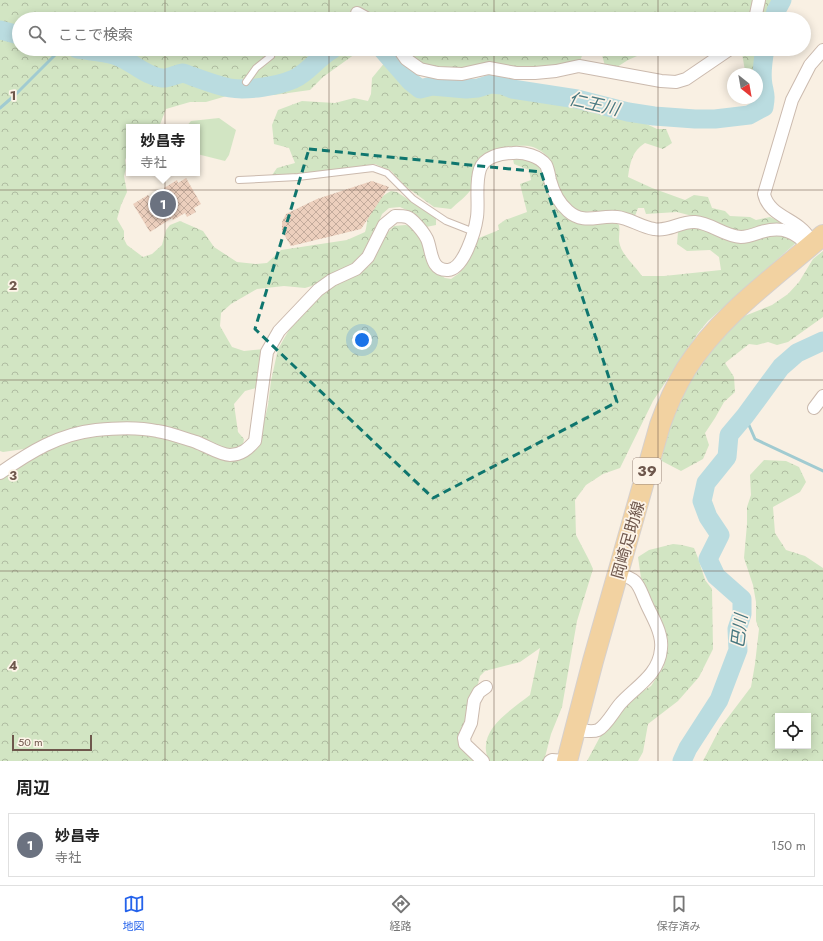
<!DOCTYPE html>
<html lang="ja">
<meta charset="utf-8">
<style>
:root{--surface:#fff;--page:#f6f6f6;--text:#222;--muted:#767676;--line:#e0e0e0;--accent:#2563eb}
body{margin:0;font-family:Jost,"Noto Sans JP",sans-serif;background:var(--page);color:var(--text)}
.controls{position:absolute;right:12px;bottom:12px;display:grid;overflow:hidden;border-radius:0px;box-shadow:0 2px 10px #0003}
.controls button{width:36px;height:36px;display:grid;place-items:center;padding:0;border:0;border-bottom:1px solid var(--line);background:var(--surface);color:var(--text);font:20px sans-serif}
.compass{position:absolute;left:727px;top:68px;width:36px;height:36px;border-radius:50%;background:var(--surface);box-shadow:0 2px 10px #0003;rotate:149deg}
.scale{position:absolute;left:12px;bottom:10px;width:80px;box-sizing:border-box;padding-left:4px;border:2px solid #6e574c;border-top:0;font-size:11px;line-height:14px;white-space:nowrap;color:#6e574c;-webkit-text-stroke:3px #fdf4e8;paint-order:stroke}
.you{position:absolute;left:362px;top:340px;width:14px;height:14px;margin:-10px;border:3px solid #fff;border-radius:50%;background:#1a73e8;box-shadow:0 0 0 6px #1a73e833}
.badge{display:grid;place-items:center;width:26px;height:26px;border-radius:50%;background:var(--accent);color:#fff;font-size:13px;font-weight:700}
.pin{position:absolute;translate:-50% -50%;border:2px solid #fff;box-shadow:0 1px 4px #0006}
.popup{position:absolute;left:126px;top:124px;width:74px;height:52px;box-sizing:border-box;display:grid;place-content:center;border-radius:0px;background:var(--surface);filter:drop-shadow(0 1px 3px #0005);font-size:13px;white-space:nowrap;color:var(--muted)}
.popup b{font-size:15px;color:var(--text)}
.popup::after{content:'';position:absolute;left:50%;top:100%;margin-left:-8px;border:8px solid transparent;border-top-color:var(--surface)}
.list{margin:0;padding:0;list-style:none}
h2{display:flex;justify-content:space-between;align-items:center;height:52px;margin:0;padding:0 16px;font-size:17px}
h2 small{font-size:13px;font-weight:400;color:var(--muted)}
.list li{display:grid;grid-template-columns:26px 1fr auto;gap:12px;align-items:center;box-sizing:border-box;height:64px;margin:0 8px 8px;padding:0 8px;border:1px solid var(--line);border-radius:0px}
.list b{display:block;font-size:15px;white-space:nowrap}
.list p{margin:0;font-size:13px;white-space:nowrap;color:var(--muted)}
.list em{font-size:13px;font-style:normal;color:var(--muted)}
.icon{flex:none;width:22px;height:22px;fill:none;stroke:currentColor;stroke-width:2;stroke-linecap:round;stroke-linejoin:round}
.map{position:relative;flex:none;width:823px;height:761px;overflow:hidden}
.search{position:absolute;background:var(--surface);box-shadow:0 2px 10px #0003;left:12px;right:12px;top:12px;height:44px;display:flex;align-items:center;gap:10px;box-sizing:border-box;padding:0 14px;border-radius:22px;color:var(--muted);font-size:15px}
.sheet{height:124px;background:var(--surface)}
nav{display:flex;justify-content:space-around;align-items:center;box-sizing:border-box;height:56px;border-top:1px solid var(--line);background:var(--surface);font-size:11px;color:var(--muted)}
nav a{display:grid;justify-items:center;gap:2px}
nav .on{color:var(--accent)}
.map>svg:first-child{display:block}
.green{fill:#d2e5c3}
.forest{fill:url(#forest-crowns);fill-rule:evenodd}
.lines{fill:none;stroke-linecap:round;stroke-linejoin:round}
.stream{stroke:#a1cbd1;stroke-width:3}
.river{stroke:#badce0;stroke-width:19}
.building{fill:url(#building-cross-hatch)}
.service-casing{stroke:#cbbaae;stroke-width:8}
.minor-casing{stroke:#cbbaae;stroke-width:14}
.primary-casing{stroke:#d6d0cd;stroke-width:22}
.service{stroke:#fff;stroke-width:6}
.minor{stroke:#fff;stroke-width:12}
.primary{stroke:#f2d2a1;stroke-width:20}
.marked{fill:none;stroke:#0f766e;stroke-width:3;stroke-dasharray:8 5;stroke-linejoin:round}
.grid{fill:none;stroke:#6e574c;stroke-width:1;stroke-opacity:0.55}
.labels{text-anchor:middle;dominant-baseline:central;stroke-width:3.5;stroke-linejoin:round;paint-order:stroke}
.shield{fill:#fdf4e8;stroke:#99867b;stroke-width:1}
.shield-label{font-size:15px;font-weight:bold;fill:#6e574c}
.street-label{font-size:16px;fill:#6e574c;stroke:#fdf4e8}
.water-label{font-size:17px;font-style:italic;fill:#487880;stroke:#fdf4e8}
.grid-label{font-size:13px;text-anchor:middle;font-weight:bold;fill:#6e574c;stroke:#fdf4e8;stroke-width:3.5;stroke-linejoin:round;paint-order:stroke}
</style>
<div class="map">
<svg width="823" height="761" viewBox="0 0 823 761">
<defs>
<pattern id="forest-crowns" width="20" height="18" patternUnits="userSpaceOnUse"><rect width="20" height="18" fill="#d2e5c3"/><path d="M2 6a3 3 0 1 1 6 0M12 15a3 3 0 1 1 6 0" fill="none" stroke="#afbca1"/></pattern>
<pattern id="building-cross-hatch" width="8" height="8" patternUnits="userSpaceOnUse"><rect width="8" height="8" fill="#eccfbd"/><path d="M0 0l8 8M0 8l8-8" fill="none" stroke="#c3ab9c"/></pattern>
</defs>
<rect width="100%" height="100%" fill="#f9f0e3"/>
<polygon class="green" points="219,118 236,130 229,155 225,161 197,154 197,127 186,127 191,121"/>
<g class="forest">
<path d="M0,0h756l-4,19h-733v30h343l-39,28 -13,13 -36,5h-44l-24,7h-16l-24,7 -7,18h-30v25l-4,8 1,8 -2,8 3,16 -6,13 -4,14 7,12v8l3,6 16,12 9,-3 10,-9 4,-15 4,-5 10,-4 23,10 11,16 23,15 19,2 11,-1 14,-13 66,-10 18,-8c2,-5 2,-14 4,-19 5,-10 12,-17 22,-22l6,1 39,26v7l-10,2 -15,-15 -11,-5 -11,1 -7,6 -15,39 -14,13 -38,19 -10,3 -21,-2 -27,3 -26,15 -10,9 -1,13 12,21 12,4 20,-2 -8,39 -11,3 -11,13 4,28 6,7 -1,6 -7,4 -7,1 -75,-25 -93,8 -37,16 -21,3 -3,-1z"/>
<polygon points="762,0 777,0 769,19 758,19"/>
<polygon points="403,49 653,49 628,60 617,67 605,66 602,55 583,53 579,64 553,68 465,70 420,66"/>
<path d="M744,49h17c0,9 -3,18 -8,25l-8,-3 -3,-18z"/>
<path d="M386,61l15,17 14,11 6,2 10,-2 23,3 39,-4 9,1 13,7h18l24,6h17l31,11 16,1 15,5 21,10h9l6,14 -9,6 -18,-6c-13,8 -15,20 -17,34l24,11 33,12 9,-5 14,2 4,11 13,3 5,5 20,1 6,3 14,-3 13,6 2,3 -16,-2 -27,7 -8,-1 -15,-7 -42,-11 -31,2 -2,-6h-6l-5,13 -22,-9 -18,-1 -15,2 -17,-15 -10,-26 1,-10c-5,-7 -11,-12 -19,-15 -11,-4 -48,2 -55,12 -6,9 -4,21 -7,30 -3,6 -15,15 -20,20l-17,-2 -29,-21 -14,-15 -16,-7 -55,9 -50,5 7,-10 18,-5 -6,-15 -15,-4 -2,-19 6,-15 24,-9 33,2 19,-5 14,3 3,-7 1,-16z"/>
<path d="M522,156l16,8 11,27 18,23 45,5 7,6c1,5 0,10 0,16 2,14 15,23 23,35h22l57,-6 -2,-13 -9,-7 -23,1 -10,-7 1,-12 12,-8 38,12 51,-6 19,11 -90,80 -10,12 -45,68 -33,67 -17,6 -17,11 -11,15 1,35 13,25 4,9 -16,52 -15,86 -11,27 -7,27h-55c-14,-30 21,-50 41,-66l10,-47 -20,14 -35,9 -5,5 -10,40 -9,19 17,26h-478v-281c21,-15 45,-31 69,-39 58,-18 119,3 176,15l13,-8 10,-43 3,-24 7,-32 11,-19 33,-37 47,-27 9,-20 9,-13 7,-7 11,-1 9,1 5,8 12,35 14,9 6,1 7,-5 7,-7 10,-24 4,-5 20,-8 -1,-5 7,-5 22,-8 -7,-28 11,-4 -2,-10 -15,-6 -1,-5z"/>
<polygon points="823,251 823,317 788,342 777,345 768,342 757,345 749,344 725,363 734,377 735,392 724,402 715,418 705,433 709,445 703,459 681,471 658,459 675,398 732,321 772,305 788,294 799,282 813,259"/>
<path d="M764,460l22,1 13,6 7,15 -6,10 -27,15 2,26 11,17 19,6 18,12v193h-120l17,-33 31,-41 4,-23 4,-35 -3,-8v-19l-3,-17 -9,-27 3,-34v-17l4,-12 -1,-20zM778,716h30v30h-30z"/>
<polygon points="673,544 682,545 694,548 698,558 705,580 712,589 713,649 699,677 678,701 648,724 643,752 638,761 587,761 601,735 620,711 643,691 651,686 664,666 667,647 664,628 641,578 638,557 649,550"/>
</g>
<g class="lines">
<g class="stream">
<polyline points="0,108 15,95 61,49"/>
<polyline points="745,416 755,439 823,471"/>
</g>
<g class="river">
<polyline points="774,19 776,11 782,0"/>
<polyline points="0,30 19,35"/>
<path d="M77,49c12,2 26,3 37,6 17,5 30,21 48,23 6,1 14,-4 21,-5 15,5 31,12 47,15 17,3 48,-2 64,-9 15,-7 24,-22 39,-30"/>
<path d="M382,49l28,32 10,8 12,-3 34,3 12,-1 13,-4 11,1 10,4 65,10 51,13 26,4 41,3h20l34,-4 15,-8c2,-11 1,-12 -1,-22 -2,-11 0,-25 2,-36"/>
<polyline points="682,761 688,748 719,700 738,650 737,629 742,614 742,599 716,576 708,559 720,535 708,517 702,501 706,483 727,457 729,435 745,416 781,367 797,353 823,341"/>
</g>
</g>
<g class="building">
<polygon points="186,178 201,204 194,208 196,212 187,217 185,213 173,220 172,218 150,232 133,204 148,195 151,200 166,191 164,188 177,180 178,183"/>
<polygon points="372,181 389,187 361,229 291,246 282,231 282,222 286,214 317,199"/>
</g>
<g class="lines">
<defs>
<g id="service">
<polyline points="246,82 256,68 271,56"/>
<polyline points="239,180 298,177 373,168 387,173 413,199 446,221 474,232"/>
</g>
<g id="minor">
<polyline points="357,13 368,19"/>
<polyline points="755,19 759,0"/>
<polyline points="399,49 406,59 420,69 438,73 462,74 489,68 516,73 535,73 556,71 579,66 661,81 676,82 686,79 730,49"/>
<path d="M809,238c-10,-19 -40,-21 -45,-44l28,-94 18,-35 13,-15"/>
<polyline points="814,408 823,396"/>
<path d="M0,473c30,-21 59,-39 96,-43 19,-2 43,-3 61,1 13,2 26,7 39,11 9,3 24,13 34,13 11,0 18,-6 25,-14l12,-89 12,-21 39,-41 14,-10 24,-11 12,-12 16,-32 11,-9c4,0 9,0 12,1 3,1 5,3 7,5 5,5 10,11 13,17 5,11 3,32 21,31 16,-1 27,-39 29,-53 2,-15 -2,-33 3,-48 4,-12 21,-16 33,-16 11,-1 26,3 33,12 2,4 3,10 4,15 3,11 9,23 18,31 16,14 30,4 49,6 12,1 24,10 37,12 14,3 27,-8 41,-7 16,1 29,14 46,15 6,0 14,-3 20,-5 21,-6 34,-1 48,15"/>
<path d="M574,729c8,1 17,4 24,1 8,-4 16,-19 22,-26 15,-17 39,-29 41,-55 2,-16 -9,-32 -15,-46 -8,-18 -7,-24 -28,-29"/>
<polyline points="483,761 465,744 464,738 471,723 474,701 479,692 486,687"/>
<polyline points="550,761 552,760 565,761"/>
</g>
<path id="primary" d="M567,761l26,-100 67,-236c7,-20 15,-38 26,-56 34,-54 89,-92 137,-134"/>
</defs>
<use href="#service" class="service-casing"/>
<use href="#minor" class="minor-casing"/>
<use href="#primary" class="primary-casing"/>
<use href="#service" class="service"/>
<use href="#minor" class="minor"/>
<use href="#primary" class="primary"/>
</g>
<path class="marked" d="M309,149l232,23 76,230 -184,96 -178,-169z"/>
<path class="grid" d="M165,0v19M329,0v19M494,0v19M658,0v19M165,49v712M329,49v712M494,49v712M658,49v712M0,190h823M0,380h823M0,571h823"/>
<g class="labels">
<rect class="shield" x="633" y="458" width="28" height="26" rx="3"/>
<g class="shield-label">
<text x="647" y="471">39</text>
</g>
<g class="street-label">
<text transform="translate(628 540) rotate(-74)">岡崎足助線</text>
</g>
<g class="water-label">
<text transform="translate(594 104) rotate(13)">仁王川</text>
<text transform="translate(739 631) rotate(-83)">巴川</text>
</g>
</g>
<g class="grid-label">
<text x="13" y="100">1</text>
<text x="13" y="290">2</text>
<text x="13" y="480">3</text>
<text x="13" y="670">4</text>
</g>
</svg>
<div class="controls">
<button><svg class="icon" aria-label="locate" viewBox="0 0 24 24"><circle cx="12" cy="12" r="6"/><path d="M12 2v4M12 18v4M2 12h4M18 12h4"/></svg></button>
</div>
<svg class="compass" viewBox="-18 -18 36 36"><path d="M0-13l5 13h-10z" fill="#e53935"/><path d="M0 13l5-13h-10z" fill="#767676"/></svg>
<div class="scale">50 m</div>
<div class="you"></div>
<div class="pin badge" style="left:163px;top:204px;background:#6b7280">1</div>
<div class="popup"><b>妙昌寺</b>寺社</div>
<div class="search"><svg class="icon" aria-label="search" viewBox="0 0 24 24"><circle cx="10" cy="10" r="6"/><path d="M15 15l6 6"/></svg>ここで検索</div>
</div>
<section class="sheet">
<h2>周辺<small></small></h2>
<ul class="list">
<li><span class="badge" style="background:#6b7280">1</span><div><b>妙昌寺</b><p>寺社</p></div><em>150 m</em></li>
</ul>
</section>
<nav>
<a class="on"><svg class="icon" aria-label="map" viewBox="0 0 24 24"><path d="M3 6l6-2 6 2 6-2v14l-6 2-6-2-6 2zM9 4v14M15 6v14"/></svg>地図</a>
<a><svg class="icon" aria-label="directions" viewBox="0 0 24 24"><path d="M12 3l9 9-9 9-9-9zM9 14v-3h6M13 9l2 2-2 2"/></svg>経路</a>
<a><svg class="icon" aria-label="saved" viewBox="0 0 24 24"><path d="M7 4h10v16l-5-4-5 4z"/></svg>保存済み</a>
</nav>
